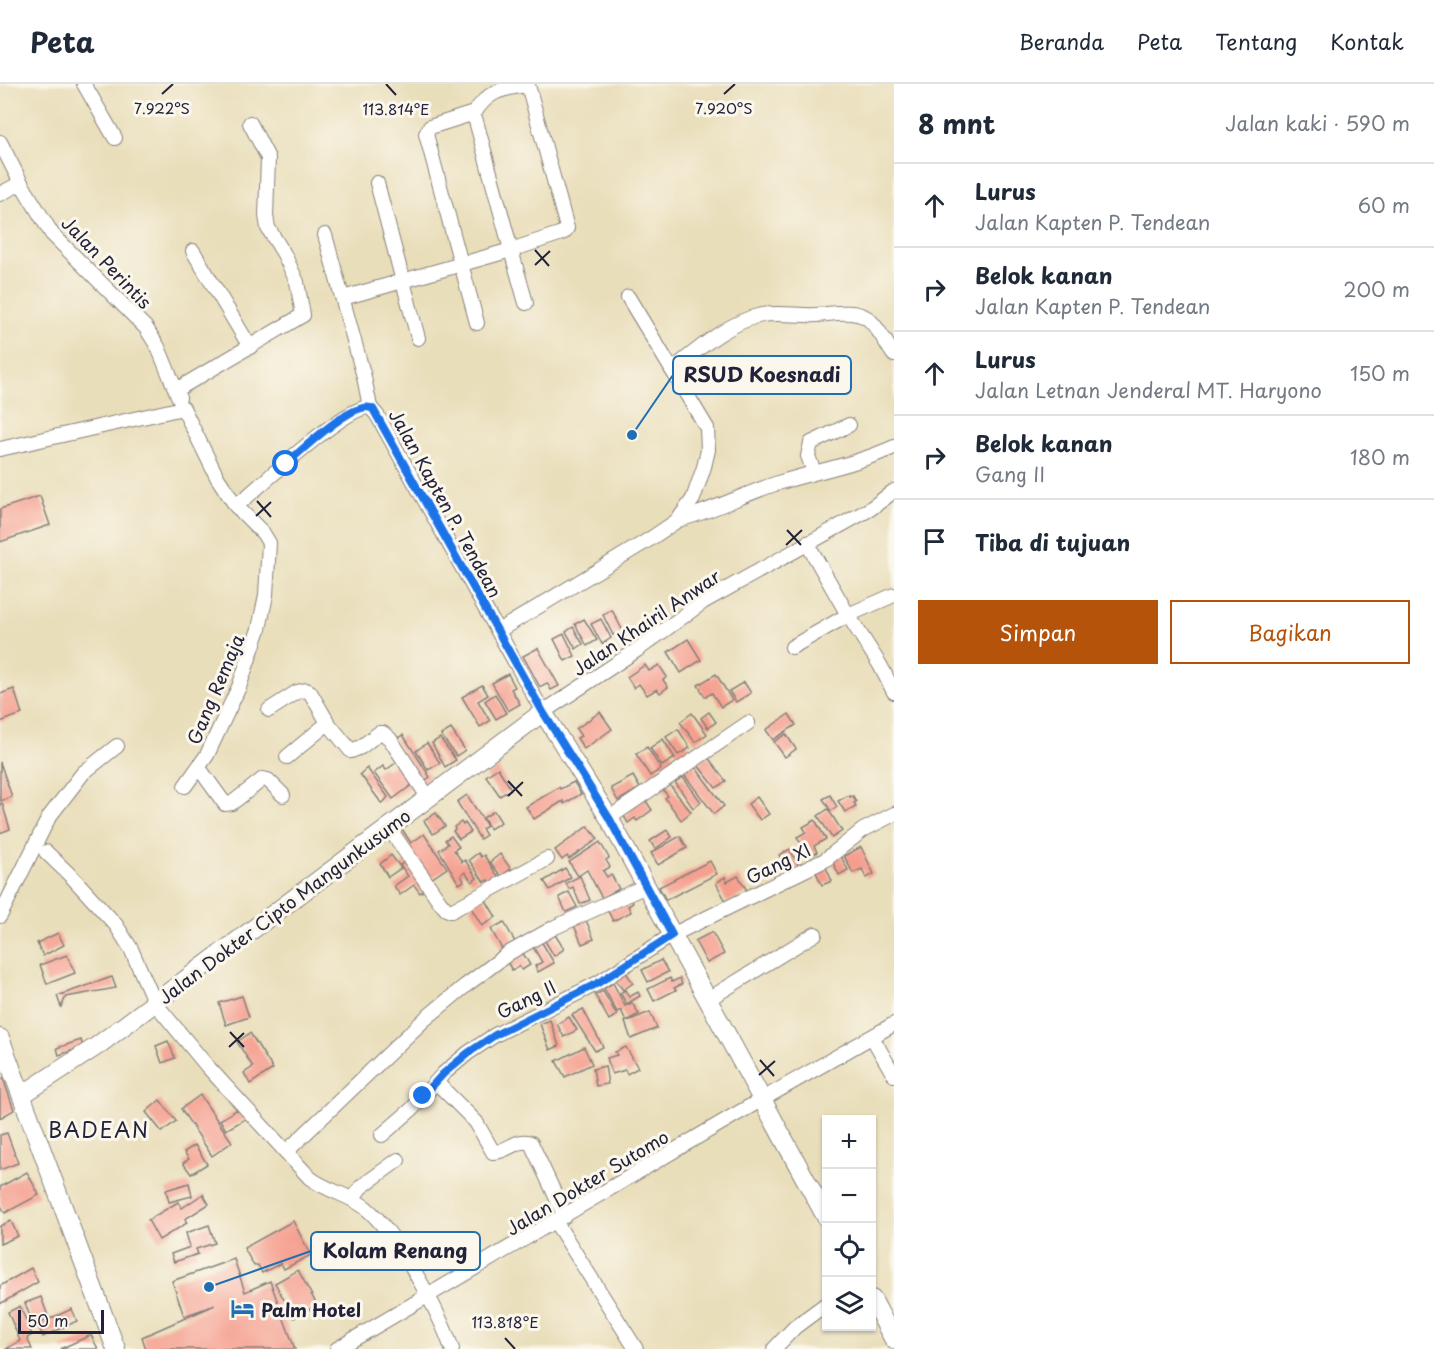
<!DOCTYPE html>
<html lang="id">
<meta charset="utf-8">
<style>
:root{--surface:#fff;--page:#f6f6f7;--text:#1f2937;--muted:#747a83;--line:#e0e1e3;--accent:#b45309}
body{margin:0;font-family:"Playpen Sans",sans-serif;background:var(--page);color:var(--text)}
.controls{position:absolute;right:18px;bottom:18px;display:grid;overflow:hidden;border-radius:0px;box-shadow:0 2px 4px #0004}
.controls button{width:54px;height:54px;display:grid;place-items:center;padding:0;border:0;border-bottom:2px solid var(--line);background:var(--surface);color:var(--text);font:30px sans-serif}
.scale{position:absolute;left:18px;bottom:15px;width:86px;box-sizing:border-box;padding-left:6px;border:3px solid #22223b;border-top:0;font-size:16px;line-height:21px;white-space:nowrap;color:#22223b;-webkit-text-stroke:4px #fbf7ec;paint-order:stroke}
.stop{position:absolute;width:18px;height:18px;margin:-14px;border:4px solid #1a73e8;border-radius:50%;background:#fff}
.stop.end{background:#1a73e8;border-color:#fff;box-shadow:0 2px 6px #0008}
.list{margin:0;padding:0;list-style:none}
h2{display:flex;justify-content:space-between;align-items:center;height:78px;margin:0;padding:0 24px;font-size:26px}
h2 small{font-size:20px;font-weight:400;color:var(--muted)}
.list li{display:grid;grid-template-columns:39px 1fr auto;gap:18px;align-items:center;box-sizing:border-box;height:84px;padding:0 24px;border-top:2px solid var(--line)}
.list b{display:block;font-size:22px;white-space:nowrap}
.list p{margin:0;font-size:20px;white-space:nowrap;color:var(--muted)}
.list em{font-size:20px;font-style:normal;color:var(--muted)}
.actions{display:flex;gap:12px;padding:18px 24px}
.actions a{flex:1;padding:14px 0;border:2px solid var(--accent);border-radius:0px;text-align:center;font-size:21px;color:var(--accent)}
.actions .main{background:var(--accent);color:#fff}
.icon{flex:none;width:33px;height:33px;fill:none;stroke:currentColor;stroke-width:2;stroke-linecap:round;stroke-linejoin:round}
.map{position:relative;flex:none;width:894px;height:1265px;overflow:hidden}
header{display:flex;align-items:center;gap:36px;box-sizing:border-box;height:84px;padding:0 30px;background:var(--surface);border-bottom:2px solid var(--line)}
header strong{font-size:28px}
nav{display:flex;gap:33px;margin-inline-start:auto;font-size:21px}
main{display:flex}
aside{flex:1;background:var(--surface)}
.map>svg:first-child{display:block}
.building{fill:#f59e8e}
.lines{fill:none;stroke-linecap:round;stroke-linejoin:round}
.minor-casing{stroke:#86807a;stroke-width:16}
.major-casing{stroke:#86807a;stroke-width:20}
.minor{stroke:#fff;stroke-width:14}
.major{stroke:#fff;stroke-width:18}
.route{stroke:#1a73e8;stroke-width:8}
.ticks{fill:none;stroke:#22223b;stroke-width:2}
.labels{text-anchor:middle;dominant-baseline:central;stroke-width:6;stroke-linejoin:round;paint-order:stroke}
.street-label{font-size:18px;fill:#22223b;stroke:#fbf7ec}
.poi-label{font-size:18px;font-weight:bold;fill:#22223b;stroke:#fbf7ec;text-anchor:start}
.quarter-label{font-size:21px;letter-spacing:1.5px;fill:#22223b;stroke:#fbf7ec}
.ticks-label{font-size:15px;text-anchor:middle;fill:#22223b;stroke:#fbf7ec;stroke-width:6;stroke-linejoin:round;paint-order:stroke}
.leader{fill:none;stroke:#1f6fb2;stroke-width:2}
.callout-dot{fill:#1f6fb2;stroke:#fbf7ec;stroke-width:2}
.callout{fill:#fbf7ec;stroke:#1f6fb2;stroke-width:2}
.callout-label{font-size:20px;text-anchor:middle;font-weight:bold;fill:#22223b}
</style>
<header>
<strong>Peta</strong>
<nav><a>Beranda</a><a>Peta</a><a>Tentang</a><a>Kontak</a></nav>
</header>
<main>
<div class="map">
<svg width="894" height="1265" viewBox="0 0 894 1265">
<rect width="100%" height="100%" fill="#fbf7ec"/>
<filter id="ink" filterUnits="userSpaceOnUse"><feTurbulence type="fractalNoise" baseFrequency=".0167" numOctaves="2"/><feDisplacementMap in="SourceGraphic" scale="12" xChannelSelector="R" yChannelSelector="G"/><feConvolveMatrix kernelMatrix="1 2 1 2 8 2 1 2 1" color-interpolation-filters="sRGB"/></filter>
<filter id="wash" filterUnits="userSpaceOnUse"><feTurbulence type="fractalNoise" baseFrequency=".008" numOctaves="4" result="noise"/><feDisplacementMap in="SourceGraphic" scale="24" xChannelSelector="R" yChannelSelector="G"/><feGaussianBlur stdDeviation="1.35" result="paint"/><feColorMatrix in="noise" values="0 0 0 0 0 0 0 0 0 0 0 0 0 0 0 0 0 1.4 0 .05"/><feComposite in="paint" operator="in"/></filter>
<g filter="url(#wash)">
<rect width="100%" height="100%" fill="#e9deba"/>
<g id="blocks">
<g class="building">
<polygon points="40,412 50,441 0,458 0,425"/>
<polygon points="612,526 626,553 620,556 617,549 613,551 603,531"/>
<polygon points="584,535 597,556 587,562 575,540"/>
<polygon points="601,535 611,554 602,560 591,540"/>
<polygon points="573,543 583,560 576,565 566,548"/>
<polygon points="564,550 575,572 565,577 554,555"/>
<polygon points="688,555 701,576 681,589 668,568"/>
<polygon points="538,564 559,602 551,606 547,599 540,603 523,572"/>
<polygon points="645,581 649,587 659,581 667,593 663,596 668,603 660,609 657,605 647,611 639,600 634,604 627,593"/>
<polygon points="508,590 515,603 511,605 520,620 508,627 492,599"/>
<polygon points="716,590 732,616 721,623 712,609 705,613 698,601"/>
<polygon points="744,598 751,609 736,618 729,607"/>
<polygon points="482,601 488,611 478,617 490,637 480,643 462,613"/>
<polygon points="14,605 22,630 0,638 0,610"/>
<polygon points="495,610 506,629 496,635 485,617"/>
<polygon points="600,628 612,645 584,665 577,654 581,652 576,645"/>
<polygon points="709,628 716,638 708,644 701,634"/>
<polygon points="692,629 707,650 695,658 680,638"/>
<polygon points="789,630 796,641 773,656 766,646"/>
<polygon points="451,645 465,666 456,672 441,651"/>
<polygon points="678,645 690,664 678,671 666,653"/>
<polygon points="786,650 796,665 785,673 774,658"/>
<polygon points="403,651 430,693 421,699 394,656"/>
<polygon points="440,654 456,676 445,683 432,659"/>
<polygon points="663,655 675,674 662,682 650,664"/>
<polygon points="427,659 440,679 428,686 416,667"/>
<polygon points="647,663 661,685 650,692 636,670"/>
<polygon points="707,672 726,697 716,704 697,680"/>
<polygon points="0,678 12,713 0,717"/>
<polygon points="397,678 413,700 393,715 374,689 383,682 386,686"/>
<polygon points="693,680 724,722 714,730 682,688"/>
<polygon points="367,684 388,713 382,720 360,690"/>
<polygon points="498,684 511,705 500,712 486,692"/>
<polygon points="633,692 640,704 618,717 611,704"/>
<polygon points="683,693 701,718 693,724 675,698"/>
<polygon points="574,698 581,710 564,720 563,717 534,735 526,723 559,703 560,705"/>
<polygon points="669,700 691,728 681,736 665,714 668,712 663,706"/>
<polygon points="467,711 487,742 482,745 486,751 480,755 457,718"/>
<polygon points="830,711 837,723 831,727 823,715"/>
<polygon points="849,711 850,713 853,712 856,718 854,719 856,722 845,728 838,717"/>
<polygon points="757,713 769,730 760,736 748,720"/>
<polygon points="644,714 652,726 637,737 635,734 628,739 624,732 630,728 628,725"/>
<polygon points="2,719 10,745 0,749 0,720"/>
<polygon points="828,725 842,747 832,754 818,732"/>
<polygon points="494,727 501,738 490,745 483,734"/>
<polygon points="436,729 445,742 433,750 424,737"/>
<polygon points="815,736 826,755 814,762 817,768 809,773 797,753 806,748 803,743"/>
<polygon points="461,738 463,741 465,739 471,748 459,755 453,747 455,745 454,743"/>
<polygon points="588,742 598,755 569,775 567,772 562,776 555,766"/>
<polygon points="402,745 411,759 424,750 447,784 428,797 396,749"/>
<polygon points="667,746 672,753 655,765 650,757"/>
<polygon points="451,752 459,763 454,766 462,778 465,776 477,794 472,798 465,788 461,791 464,797 459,800 439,766 448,760 445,756"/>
<polygon points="680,752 687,764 658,781 651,769"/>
<polygon points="600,758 609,774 606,776 610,783 603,787 607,793 611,790 619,805 602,814 587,786 578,792 569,778"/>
<polygon points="861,763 874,790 866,794 862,785 853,789 844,772"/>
<polygon points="790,765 799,783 789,789 779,771"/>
<polygon points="478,769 481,773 484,771 500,796 492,802 488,796 484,798 469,776"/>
<polygon points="500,770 511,785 501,792 490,778"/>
<polygon points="391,771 401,784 388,793 380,780"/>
<polygon points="840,771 848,786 839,791 831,775"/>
<polygon points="409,775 428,803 420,809 414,801 400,811 394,802 408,792 400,781"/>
<polygon points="710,777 717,790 666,816 659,803"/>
<polygon points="824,779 832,797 822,801 814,784"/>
<polygon points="565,784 571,793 550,806 544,797"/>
<polygon points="580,792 590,816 580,820 573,803 569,805 566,799"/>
<polygon points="738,792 748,808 727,819 716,799 725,793 727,798"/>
<polygon points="569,808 577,823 566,828 559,813"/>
<polygon points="629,811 633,819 628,822 631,828 613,837 606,823"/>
<polygon points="484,813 496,833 482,842 470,822"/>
<polygon points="585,834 594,855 582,860 573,839"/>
<polygon points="504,838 515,858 502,865 491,845"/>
<polygon points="552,846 564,865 554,872 542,852"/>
<polygon points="712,848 724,870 707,879 695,857"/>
<polygon points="58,849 64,861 43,872 37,859"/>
<polygon points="541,857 554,879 538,888 535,882 542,878 532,861"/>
<polygon points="521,866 530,881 522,886 519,882 512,886 505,875"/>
<polygon points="67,871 75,889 47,900 40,881"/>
<polygon points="661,876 668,888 648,898 642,886"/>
<polygon points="623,884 633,899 623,906 612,891"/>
<polygon points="112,893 116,904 66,913 61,923 57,912"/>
<polygon points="670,894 672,898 680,894 682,900 674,904 676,906 654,917 648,905"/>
<polygon points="613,899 625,922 632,919 639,930 626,937 621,926 617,928 604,904"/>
<polygon points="625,906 629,913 638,908 640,912 627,920 620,909"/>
<polygon points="603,907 617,931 609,936 595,911"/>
<polygon points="242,912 249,933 226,941 219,919"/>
<polygon points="583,925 603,963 595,967 572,931"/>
<polygon points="650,928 657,944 631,955 625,938"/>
<polygon points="569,933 577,946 564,953 557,940"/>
<polygon points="550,936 559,962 550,966 540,940"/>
<polygon points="250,949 273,985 250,1000 244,989 253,983 237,958"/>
<polygon points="81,956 83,963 59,971 57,964"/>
<polygon points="168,957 175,974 162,979 156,962"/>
<polygon points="584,963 592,980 565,993 556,977"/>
<polygon points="626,963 638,984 627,990 625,986 612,990 607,974 617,971 615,968"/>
<polygon points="605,982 608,1000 596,1002 593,985"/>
<polygon points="3,994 14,1026 0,1034 0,996"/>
<polygon points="200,1011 232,1058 212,1072 181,1025"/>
<polygon points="160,1016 176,1037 162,1048 146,1028"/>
<polygon points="241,1023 247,1034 226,1046 220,1036"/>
<polygon points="7,1049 18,1079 0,1086 0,1051"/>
<polygon points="195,1061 207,1080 191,1090 183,1079 189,1075 184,1068"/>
<polygon points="27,1088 39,1111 5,1129 0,1120 0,1103"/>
<polygon points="189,1099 192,1112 169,1118 166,1106"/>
<polygon points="203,1110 209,1120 185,1135 187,1139 159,1156 148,1136 178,1118 182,1124"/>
<polygon points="11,1137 18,1152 0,1160 0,1142"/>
<polygon points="293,1137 311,1171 284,1185 281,1179 262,1189 258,1181 254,1182 244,1164"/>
<polygon points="209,1141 215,1159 196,1165 198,1170 174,1178 171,1170 190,1163 186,1149"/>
<polygon points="234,1175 245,1208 270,1197 295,1265 146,1265 142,1253 215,1221 184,1232 172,1197"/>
<polygon points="31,1184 38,1198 0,1220 0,1202"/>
<polygon points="298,1186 317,1221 294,1234 275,1199"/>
<polygon points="41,1213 48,1232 32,1238 25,1219"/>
<polygon points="20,1222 32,1251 27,1254 32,1265 6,1265 20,1257 8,1228"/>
<polygon points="72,1225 77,1237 43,1253 38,1240"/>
<polygon points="91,1251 98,1265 60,1265"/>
</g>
</g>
</g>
<g filter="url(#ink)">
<use href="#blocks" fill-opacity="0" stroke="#86807a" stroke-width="1.5"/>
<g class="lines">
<defs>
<g id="minor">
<polyline points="84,0 115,54"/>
<path d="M473,31c15,-25 28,-26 55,-30l39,143 -3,4 -5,2 -48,16 15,53"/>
<polyline points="0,58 21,99 52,150 146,244 158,263 179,314"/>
<polyline points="377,99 418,254"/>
<polyline points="0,110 21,99"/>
<polyline points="325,151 364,293 370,323"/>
<polyline points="193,167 250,263"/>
<polyline points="343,214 511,166 476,37 471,30 430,43 426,50 477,239"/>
<path d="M672,286c25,-20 58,-49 90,-55 17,-3 37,1 55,0 15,-1 36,-6 50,3 11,8 19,26 27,37"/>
<polyline points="176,306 303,231 297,198 284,170 268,144 266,132 268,74 250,39"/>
<path d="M0,365l183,-41 34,69 19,29c25,-20 108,-100 134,-99l7,8 166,297 94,-62 66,-48 167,-93 24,-18"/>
<polyline points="814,388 808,372 811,359 849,341"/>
<path d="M678,436c34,-9 66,-26 100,-37 39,-12 79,-19 116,-36"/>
<polyline points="807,459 848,531 880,581 894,608"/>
<polyline points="498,547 650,455 678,436 693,415 704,383 708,366 707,344 628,213"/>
<polyline points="792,563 848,531 894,511"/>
<polyline points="269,626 297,608 306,606 310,608 328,639"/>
<polyline points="287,673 328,639 351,667 361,663 379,649 383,649 390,655 428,713"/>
<polyline points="199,684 225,720 232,719 263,695 268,696 283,711"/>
<polyline points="185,702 207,671 239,603 259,545 266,511 269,459 263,449 236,422"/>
<polyline points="609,734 748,639"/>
<polyline points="389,744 440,818 446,825 451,827 547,775"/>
<path d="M46,768l28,27 42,46 15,24 24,54 52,63 103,112c17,13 40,17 56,30 31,26 73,103 86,141"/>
<polyline points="0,832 49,733 83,689 117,662"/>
<polyline points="707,916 815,850"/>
<polyline points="872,953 894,991"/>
<path d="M436,998l40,40 17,30c13,1 25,-15 38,-9l34,73"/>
<polyline points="382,1051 412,1025 443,990 468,969 495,951 598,899 672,851 825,776 863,746 894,730"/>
<polyline points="286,1068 425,935 465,902 509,869 555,843 646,802"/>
<polyline points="352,1115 361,1103 398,1076"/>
<polyline points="555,1137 636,1265"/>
<polyline points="337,1265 733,1032 894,940"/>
<polyline points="774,1265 795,1243 826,1220"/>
</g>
<g id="major">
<polyline points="0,954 116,1265"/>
<polyline points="22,1011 97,962 543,628 609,734 826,1133"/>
<polyline points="872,1215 894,1256"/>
</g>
</defs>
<use href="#minor" class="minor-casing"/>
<use href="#major" class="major-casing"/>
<use href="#minor" class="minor"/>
<use href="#major" class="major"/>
</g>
</g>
<g class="lines" filter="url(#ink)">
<path class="route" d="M286,380c14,-12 70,-67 87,-55l170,303 66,106 63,117 -74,48 -103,52 -27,18 -25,21 -20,22"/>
</g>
<path class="ticks" d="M386,0l10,11M162,10l11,-10M724,10l11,-10M535,166l14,16M535,181l15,-14M257,417l14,16M256,432l15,-14M787,446l14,15M786,461l16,-15M508,697l14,15M508,712l15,-14M230,948l14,15M229,963l15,-14M760,976l14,16M759,991l16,-14M505,1254l10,11"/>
<defs>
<symbol id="hotel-bare" viewBox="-9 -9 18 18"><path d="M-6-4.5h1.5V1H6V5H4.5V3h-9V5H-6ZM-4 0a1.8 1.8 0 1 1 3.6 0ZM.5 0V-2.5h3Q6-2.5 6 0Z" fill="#1f6fb2" stroke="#fbf7ec" stroke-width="2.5" paint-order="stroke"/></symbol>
</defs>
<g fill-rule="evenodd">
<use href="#hotel-bare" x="226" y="1208" width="33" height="33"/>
</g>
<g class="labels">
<g class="street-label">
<text transform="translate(107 178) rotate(46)">Jalan Perintis</text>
<text transform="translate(446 419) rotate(61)">Jalan Kapten P. Tendean</text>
<text transform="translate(646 538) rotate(-34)">Jalan Khairil Anwar</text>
<text transform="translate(215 605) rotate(-67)">Gang Remaja</text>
<text transform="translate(778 779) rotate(-26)">Gang XI</text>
<text transform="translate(284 822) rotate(-37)">Jalan Dokter Cipto Mangunkusumo</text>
<text transform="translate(526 915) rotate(-26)">Gang II</text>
<text transform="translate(587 1098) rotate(-31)">Jalan Dokter Sutomo</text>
</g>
<g class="poi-label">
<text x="261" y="1225">Palm Hotel</text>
</g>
<g class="quarter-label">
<text x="99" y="1045">BADEAN</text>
</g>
</g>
<g class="ticks-label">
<text x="162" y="30">7.922°S</text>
<text x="724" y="30">7.920°S</text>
<text x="396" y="31">113.814°E</text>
<text x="505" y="1244">113.818°E</text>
</g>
<path class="leader" d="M632 351L673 291M209 1203L311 1167"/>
<g class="callout-dot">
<circle cx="632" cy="351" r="6"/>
<circle cx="209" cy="1203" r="6"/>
</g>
<g class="callout">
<rect x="673" y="272" width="178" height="38" rx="6"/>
<rect x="311" y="1148" width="169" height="38" rx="6"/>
</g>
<g class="callout-label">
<text x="762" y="298">RSUD Koesnadi</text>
<text x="395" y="1174">Kolam Renang</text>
</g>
</svg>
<div class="controls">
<button>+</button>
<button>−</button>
<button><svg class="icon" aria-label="locate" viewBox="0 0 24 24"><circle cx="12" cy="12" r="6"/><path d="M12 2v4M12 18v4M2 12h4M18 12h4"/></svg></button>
<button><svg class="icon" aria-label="layers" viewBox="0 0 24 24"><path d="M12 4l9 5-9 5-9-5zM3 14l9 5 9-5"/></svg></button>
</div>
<div class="scale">50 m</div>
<div class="stop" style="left:286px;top:380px"></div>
<div class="stop end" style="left:423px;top:1012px"></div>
</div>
<aside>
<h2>8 mnt<small>Jalan kaki · 590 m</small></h2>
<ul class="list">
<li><svg class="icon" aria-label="ahead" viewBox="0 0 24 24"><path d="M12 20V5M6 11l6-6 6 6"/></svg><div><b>Lurus</b><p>Jalan Kapten P. Tendean</p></div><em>60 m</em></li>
<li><svg class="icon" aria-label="right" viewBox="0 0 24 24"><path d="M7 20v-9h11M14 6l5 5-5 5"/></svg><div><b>Belok kanan</b><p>Jalan Kapten P. Tendean</p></div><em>200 m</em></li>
<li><svg class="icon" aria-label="ahead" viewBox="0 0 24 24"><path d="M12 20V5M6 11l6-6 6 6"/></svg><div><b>Lurus</b><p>Jalan Letnan Jenderal MT. Haryono</p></div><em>150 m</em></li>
<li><svg class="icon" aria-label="right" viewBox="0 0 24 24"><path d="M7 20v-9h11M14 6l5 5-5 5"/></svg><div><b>Belok kanan</b><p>Gang II</p></div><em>180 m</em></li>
<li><svg class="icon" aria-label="arrive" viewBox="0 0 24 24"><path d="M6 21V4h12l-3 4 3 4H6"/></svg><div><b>Tiba di tujuan</b></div></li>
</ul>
<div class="actions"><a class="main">Simpan</a><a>Bagikan</a></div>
</aside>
</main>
